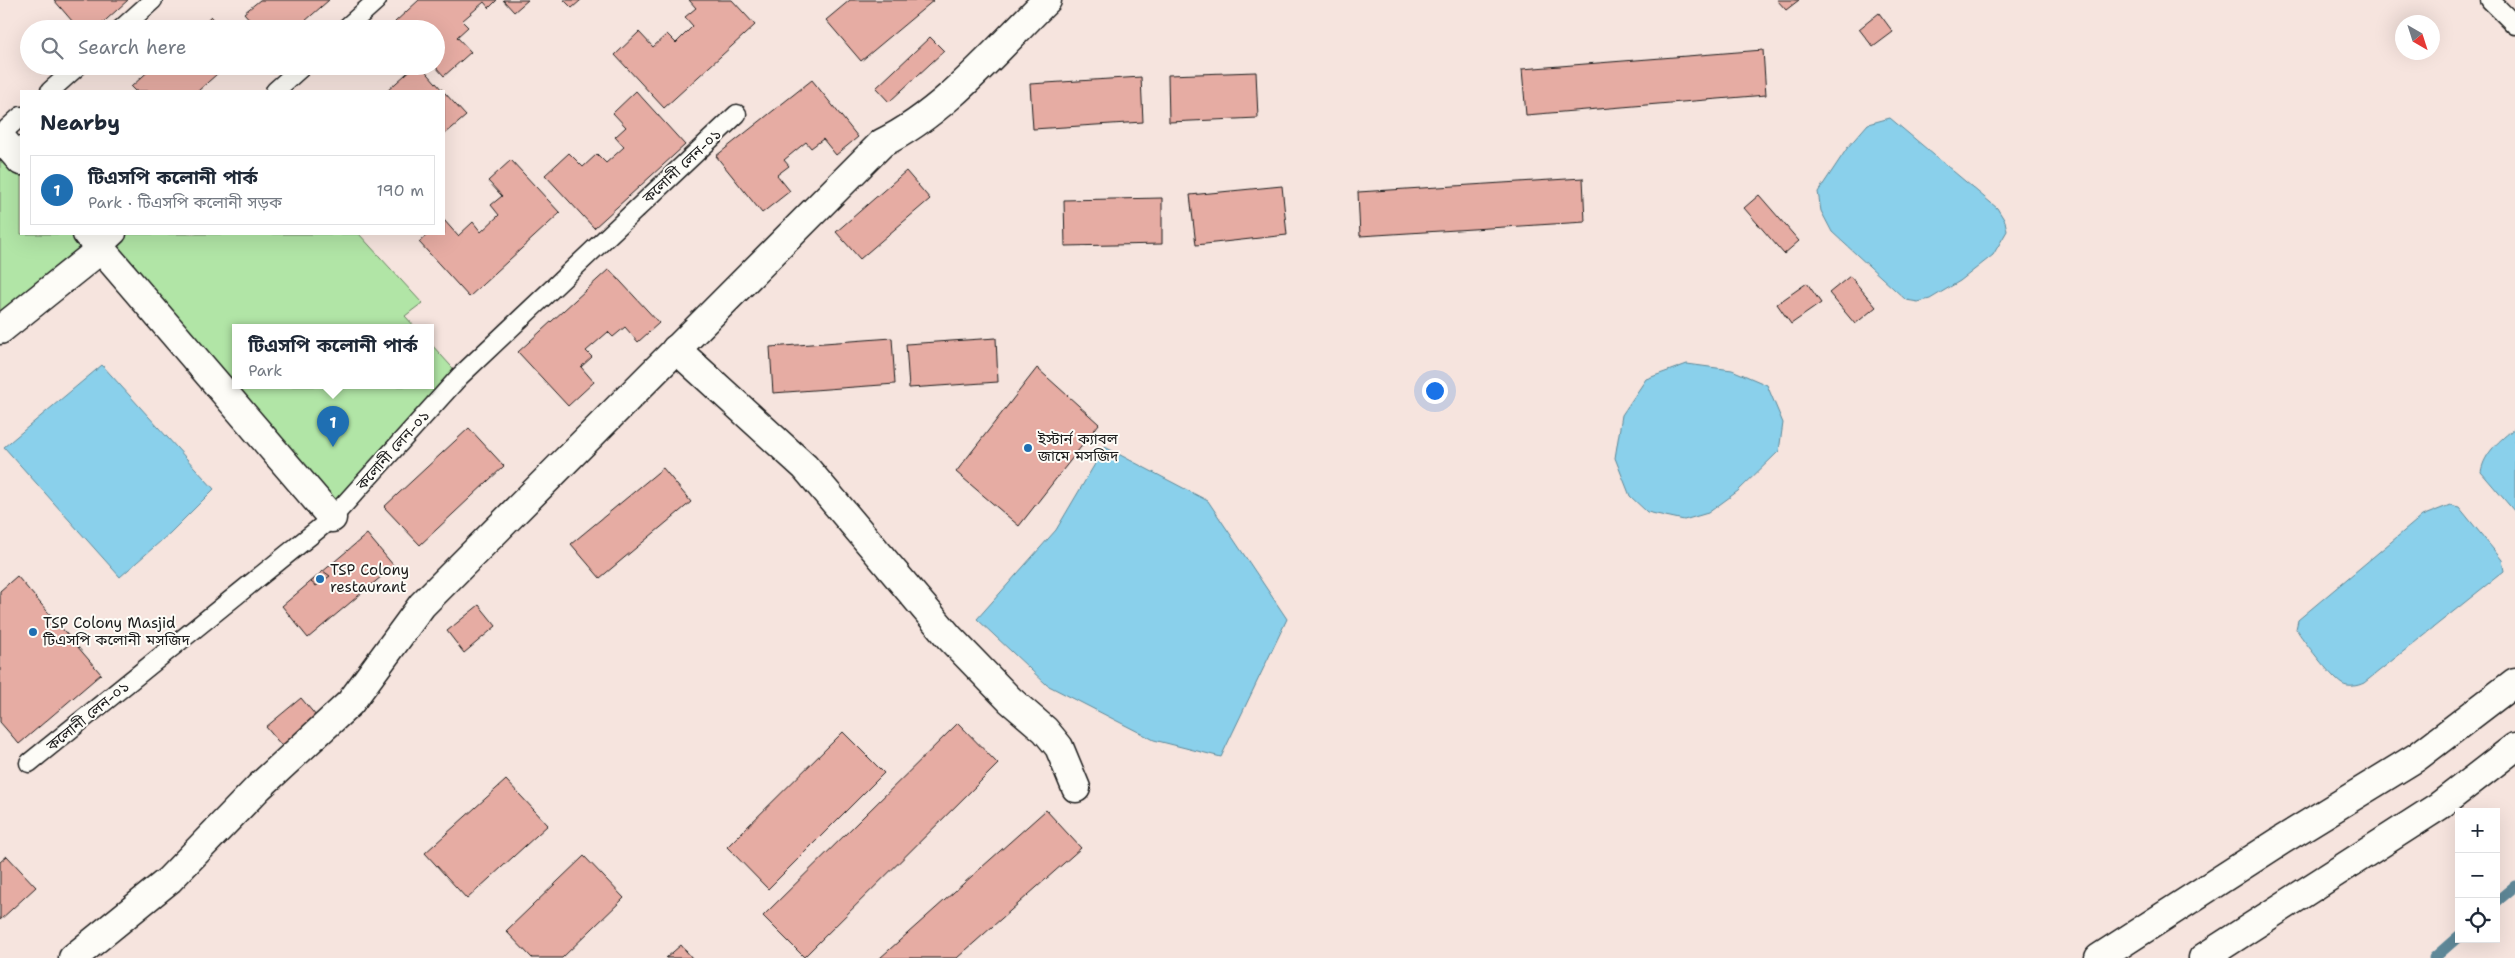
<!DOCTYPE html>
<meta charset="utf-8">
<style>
:root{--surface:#fff;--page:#f6f6f7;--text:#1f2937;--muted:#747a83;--line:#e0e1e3;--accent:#1f6fb2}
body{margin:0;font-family:"Shantell Sans","Noto Sans Bengali",sans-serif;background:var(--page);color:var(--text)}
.controls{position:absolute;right:15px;bottom:15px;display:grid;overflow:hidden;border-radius:0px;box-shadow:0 5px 20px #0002}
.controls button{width:45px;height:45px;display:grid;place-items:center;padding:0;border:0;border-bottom:1px solid var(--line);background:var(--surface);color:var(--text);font:25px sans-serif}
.compass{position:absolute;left:2395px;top:15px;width:45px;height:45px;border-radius:50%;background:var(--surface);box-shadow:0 5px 20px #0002;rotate:141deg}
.you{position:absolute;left:1434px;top:390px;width:18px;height:18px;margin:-12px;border:4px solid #fff;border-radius:50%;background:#1a73e8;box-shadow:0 0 0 8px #1a73e833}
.badge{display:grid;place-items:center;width:32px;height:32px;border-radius:50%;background:var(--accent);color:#fff;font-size:16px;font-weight:700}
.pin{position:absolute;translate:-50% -41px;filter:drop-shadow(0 1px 2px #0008)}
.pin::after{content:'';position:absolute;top:26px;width:18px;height:15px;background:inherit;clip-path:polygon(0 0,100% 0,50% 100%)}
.popup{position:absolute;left:232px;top:324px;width:202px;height:65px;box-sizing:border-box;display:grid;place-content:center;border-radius:0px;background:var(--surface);filter:drop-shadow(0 1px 4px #0005);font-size:16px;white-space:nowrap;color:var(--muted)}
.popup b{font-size:19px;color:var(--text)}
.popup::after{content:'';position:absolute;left:50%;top:100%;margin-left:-10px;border:10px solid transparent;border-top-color:var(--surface)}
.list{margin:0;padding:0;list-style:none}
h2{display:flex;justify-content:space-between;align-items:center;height:65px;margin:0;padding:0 20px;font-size:21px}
h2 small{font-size:16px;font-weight:400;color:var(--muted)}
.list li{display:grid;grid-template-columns:32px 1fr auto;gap:15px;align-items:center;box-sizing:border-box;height:70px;margin:0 10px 10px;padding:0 10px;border:1px solid var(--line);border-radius:0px}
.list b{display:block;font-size:19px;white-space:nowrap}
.list p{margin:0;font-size:16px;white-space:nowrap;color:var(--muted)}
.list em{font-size:16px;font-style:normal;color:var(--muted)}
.icon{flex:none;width:28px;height:28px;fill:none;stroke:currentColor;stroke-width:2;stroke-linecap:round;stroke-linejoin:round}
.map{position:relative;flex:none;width:2515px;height:958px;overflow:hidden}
.search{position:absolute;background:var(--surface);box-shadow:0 5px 20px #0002;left:20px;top:20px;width:425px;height:55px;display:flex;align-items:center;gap:12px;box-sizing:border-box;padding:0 18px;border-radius:28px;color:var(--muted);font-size:19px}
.panel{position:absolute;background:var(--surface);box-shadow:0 5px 20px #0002;left:20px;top:90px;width:425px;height:145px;border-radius:0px}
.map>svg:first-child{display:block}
.green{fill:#b1e5a6;stroke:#668061}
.water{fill:#8ad0eb;stroke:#5e8898}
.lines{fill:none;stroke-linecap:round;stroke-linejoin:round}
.stream{stroke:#5e8898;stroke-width:11}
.building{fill:#e6aca3;stroke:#1c1c1c}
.service-casing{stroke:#1c1c1c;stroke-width:21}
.minor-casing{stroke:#1c1c1c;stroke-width:31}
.service{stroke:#fdfcf7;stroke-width:18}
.minor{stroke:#fdfcf7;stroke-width:28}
.poi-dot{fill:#1f6fb2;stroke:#fdfcf7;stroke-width:2}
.labels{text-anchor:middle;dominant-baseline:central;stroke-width:4;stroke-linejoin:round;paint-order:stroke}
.street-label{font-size:15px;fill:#1c1c1c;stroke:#fdfcf7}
.poi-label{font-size:15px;fill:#1c1c1c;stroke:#fdfcf7;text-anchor:start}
</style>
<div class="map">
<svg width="2515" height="958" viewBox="0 0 2515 958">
<rect width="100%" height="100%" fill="#f6e4de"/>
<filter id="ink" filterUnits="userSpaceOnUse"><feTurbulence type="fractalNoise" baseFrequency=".02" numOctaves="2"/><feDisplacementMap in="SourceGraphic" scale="10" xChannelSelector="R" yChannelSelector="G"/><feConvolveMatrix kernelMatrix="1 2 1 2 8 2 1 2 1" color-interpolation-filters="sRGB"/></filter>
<g filter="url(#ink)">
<polygon class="green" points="0,138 21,162 21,234 359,234 422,303 405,316 416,328 235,328 235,386 430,386 431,344 460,376 332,518 101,249 0,328"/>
<g class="water">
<polygon points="1890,118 1997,208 2005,221 2007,231 1993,255 1960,281 1930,299 1918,302 1906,300 1832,232 1821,211 1818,192 1848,147 1868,124"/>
<polygon points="1687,364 1732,370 1767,385 1783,423 1779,451 1738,491 1708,513 1684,520 1647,512 1630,496 1615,458 1622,415 1646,379"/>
<polygon points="102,365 214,489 170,533 120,577 4,447"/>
<path d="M2515,428v84l-34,-40c3,-19 19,-32 34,-44z"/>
<polygon points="1105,447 1208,501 1287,619 1221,757 1154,740 1047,685 977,619 1056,530"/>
<path d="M2450,505l9,2 43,53 2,11 -140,112c-6,3 -16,5 -22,1 -11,-7 -39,-44 -46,-55l2,-9 124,-104z"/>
</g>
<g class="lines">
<g class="stream">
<polyline points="2496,902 2515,886"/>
<polyline points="2434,958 2459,936"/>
</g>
</g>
<g class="building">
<polygon points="54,0 128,0 96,29 79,29"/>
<polygon points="260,0 329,0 296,29 258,29 244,13"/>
<polygon points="419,0 497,0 489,8 484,2 462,21 468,27 457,37 471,52 444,76 435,66 436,29 401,29 395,22"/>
<polygon points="503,0 528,0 514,12"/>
<polygon points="564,0 581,0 572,8"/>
<polygon points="689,0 732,0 755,25 664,108 615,55 639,32 653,47 667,34 676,43 693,26 685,17 696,8"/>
<polygon points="850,0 934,0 861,61 826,20"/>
<polygon points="1777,0 1799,0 1786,10"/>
<polygon points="1879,13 1893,32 1873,47 1859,29"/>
<polygon points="211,16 222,29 197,29"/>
<polygon points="930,37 944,51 889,102 876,88"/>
<polygon points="1763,50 1766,95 1526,115 1522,69"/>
<polygon points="154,66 226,66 198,91 135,91 131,87"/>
<polygon points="415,66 421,66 443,91 387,91"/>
<polygon points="1256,72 1258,118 1169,122 1168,75"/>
<polygon points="1141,77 1143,122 1033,129 1030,84"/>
<polygon points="812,80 858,137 836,155 823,139 811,148 806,142 784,160 789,166 777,175 790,191 762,213 716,156"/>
<polygon points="636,91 685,145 594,228 545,175 569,153 583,167 597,154 606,163 624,147 615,137 626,127 613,113"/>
<polygon points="444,92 466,116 445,134 444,132"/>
<polygon points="511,160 560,213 469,297 419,242 428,234 444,234 444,220 458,236 473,222 481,232 499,215 491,205 502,196 488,181"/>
<polygon points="906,171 930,199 860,259 836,232"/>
<polygon points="1583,178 1585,222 1360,236 1358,192"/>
<polygon points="1282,186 1287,235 1196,245 1190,195"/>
<polygon points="1759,195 1799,241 1784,254 1744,208"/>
<polygon points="1162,198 1162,244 1065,246 1064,200"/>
<polygon points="609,269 659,323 638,342 625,327 613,337 608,332 586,351 592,357 581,367 594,382 568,406 518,352"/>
<polygon points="1850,276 1876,307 1855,324 1829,293"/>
<polygon points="1807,283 1821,303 1791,324 1777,304"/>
<polygon points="892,338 895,384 773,393 770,347"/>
<polygon points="996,338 998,382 909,388 906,344"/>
<polygon points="1037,368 1099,424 1019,526 956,472"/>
<polygon points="469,428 504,466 420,545 384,507"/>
<polygon points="663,468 691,502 600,578 571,544"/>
<polygon points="367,534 394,566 308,638 282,606"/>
<polygon points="323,571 330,576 316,586 311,582"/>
<polygon points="17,576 101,674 19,744 0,722 0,591"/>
<polygon points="479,605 496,626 464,653 447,631"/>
<polygon points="301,698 322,723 287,752 266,727"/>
<polygon points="958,723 998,764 804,957 763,916"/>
<polygon points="843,732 884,773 768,889 727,847"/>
<polygon points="506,780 548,825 467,899 425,853"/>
<polygon points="1046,810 1081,848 957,958 880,958"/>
<polygon points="7,856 36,887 0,920 0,862"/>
<polygon points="584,856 624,898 562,958 532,958 506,931"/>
<polygon points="681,945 692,958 666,958"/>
</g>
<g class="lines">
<defs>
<g id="service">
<polyline points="2490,0 2515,25"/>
<polyline points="121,29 153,0"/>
<polyline points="345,29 377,0"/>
<polyline points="50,91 78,66"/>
<polyline points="275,91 303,66"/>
<polyline points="0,135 21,116"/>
<polyline points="101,249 117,234"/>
<polyline points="29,763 332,518 460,376 737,114"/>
</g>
<g id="minor">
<polyline points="0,137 21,161"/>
<polyline points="101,249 332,518"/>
<polyline points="0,330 101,249 87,234"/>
<polyline points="676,349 805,467 949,637 1010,700 1045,730 1059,747 1076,788"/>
<path d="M73,958l96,-78 90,-93 91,-84 72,-98 460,-462c62,-30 115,-94 165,-143"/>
<polyline points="2099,958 2282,840 2417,757 2515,682"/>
<polyline points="2203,958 2439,806 2515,747"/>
</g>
</defs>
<use href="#service" class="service-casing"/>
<use href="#minor" class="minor-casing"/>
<use href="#service" class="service"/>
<use href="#minor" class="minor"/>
</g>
</g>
<g class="poi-dot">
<circle cx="1028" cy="448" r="5"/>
<circle cx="320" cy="579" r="5"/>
<circle cx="33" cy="632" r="5"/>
</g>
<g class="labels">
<g class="street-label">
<text transform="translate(682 166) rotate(-43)">কলোনী লেন-০১</text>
<text transform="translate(393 450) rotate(-48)">কলোনী লেন-০১</text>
<text transform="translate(88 716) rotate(-39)">কলোনী লেন-০১</text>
</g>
<g class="poi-label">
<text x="1038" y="439">ইস্টার্ন ক্যাবল<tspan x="1038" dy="17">জামে মসজিদ</tspan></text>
<text x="330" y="570">TSP Colony<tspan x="330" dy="17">restaurant</tspan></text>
<text x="43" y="623">TSP Colony Masjid<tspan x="43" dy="17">টিএসপি কলোনী মসজিদ</tspan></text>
</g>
</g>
</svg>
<div class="controls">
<button>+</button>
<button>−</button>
<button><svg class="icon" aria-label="locate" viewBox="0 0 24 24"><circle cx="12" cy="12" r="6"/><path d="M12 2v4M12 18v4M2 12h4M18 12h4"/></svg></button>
</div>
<svg class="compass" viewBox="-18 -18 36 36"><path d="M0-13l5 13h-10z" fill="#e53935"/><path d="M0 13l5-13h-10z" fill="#747a83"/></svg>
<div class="you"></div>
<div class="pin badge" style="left:333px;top:447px">1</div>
<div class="popup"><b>টিএসপি কলোনী পার্ক</b>Park</div>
<div class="search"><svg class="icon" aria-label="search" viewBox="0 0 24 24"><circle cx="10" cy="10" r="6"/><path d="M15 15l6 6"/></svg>Search here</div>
<section class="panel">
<h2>Nearby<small></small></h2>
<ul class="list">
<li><span class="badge">1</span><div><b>টিএসপি কলোনী পার্ক</b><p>Park · টিএসপি কলোনী সড়ক</p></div><em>190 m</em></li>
</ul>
</section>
</div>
